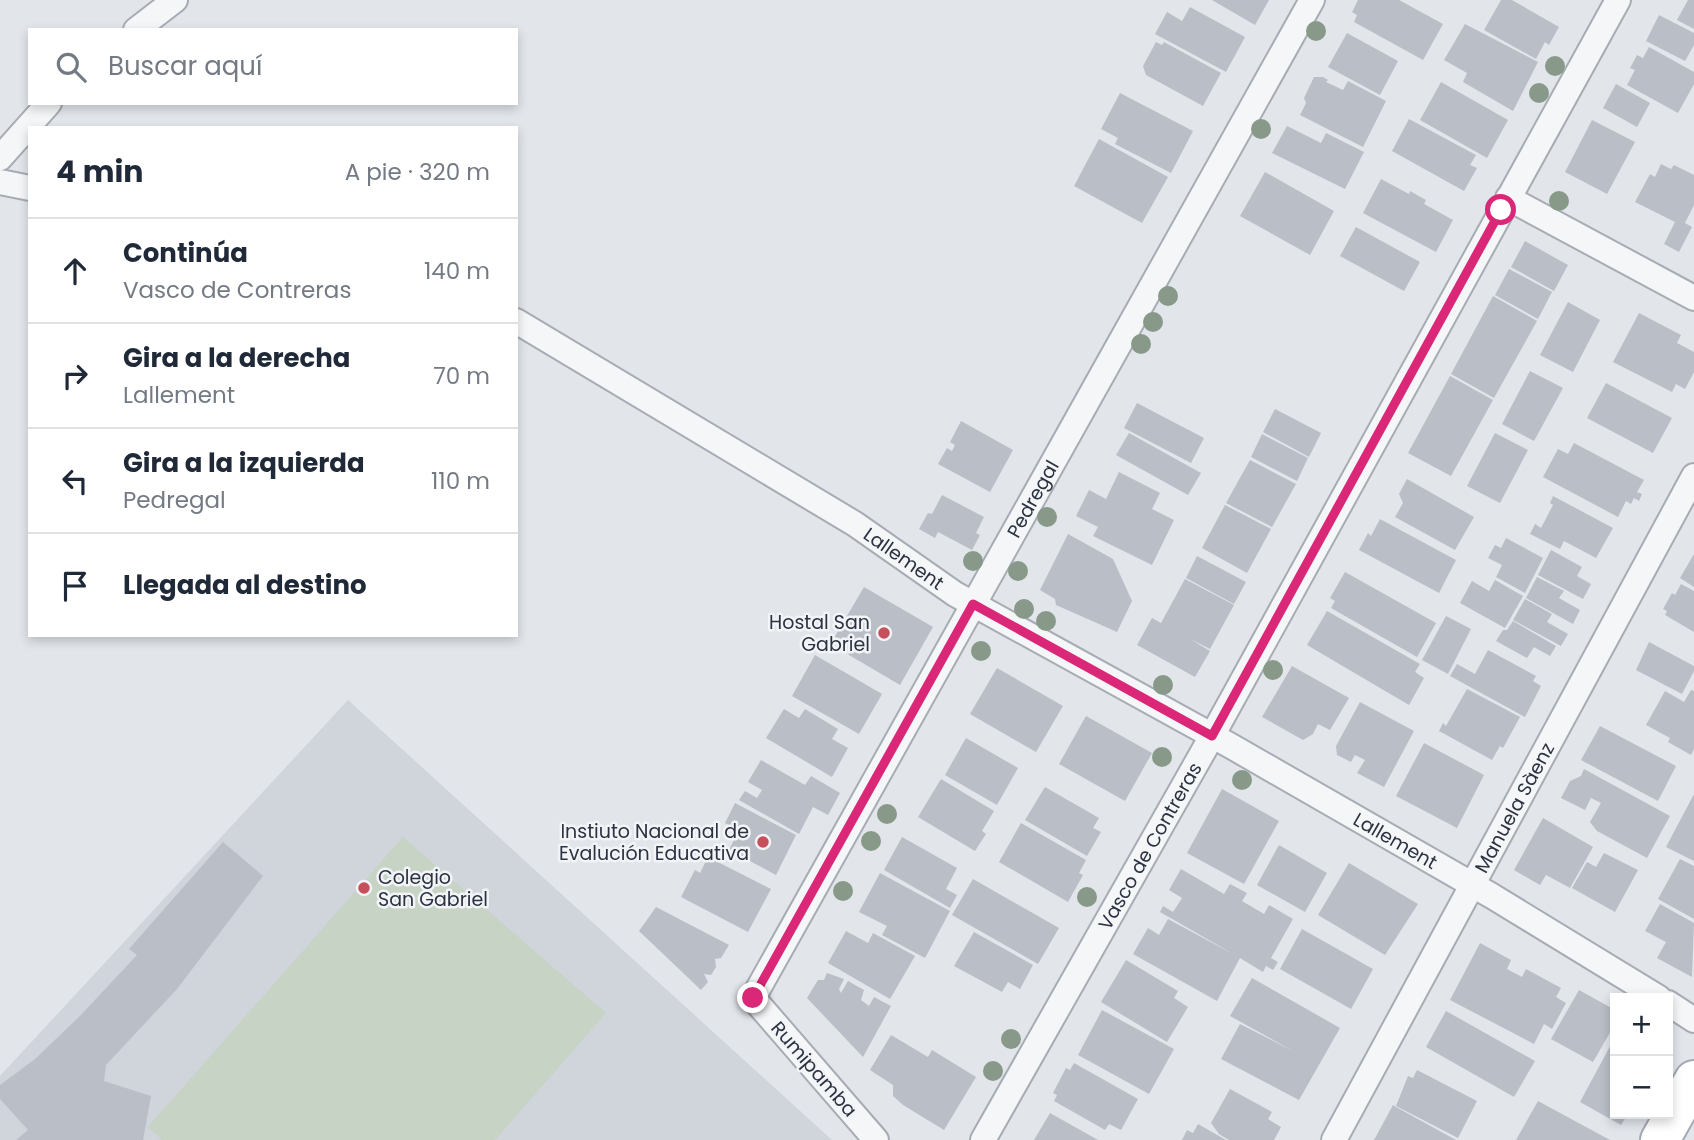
<!DOCTYPE html>
<html lang="es">
<meta charset="utf-8">
<style>
:root{--surface:#fff;--page:#f2f2f3;--text:#1f2937;--muted:#747a83;--line:#e0e1e3}
body{margin:0;font-family:Poppins,sans-serif;background:var(--page);color:var(--text)}
.controls{position:absolute;right:21px;bottom:21px;display:grid;overflow:hidden;border-radius:0px;box-shadow:0 4px 10px #0003}
.controls button{width:63px;height:63px;display:grid;place-items:center;padding:0;border:0;border-bottom:2px solid var(--line);background:var(--surface);color:var(--text);font:35px sans-serif}
.stop{position:absolute;width:21px;height:21px;margin:-16px;border:5px solid #db2777;border-radius:50%;background:#fff}
.stop.end{background:#db2777;border-color:#fff;box-shadow:0 2px 7px #0008}
.list{margin:0;padding:0;list-style:none}
h2{display:flex;justify-content:space-between;align-items:center;height:91px;margin:0;padding:0 28px;font-size:30px}
h2 small{font-size:23px;font-weight:400;color:var(--muted)}
.list li{display:grid;grid-template-columns:46px 1fr auto;gap:21px;align-items:center;box-sizing:border-box;height:105px;padding:0 28px;border-top:2px solid var(--line)}
.list b{display:block;font-size:26px;white-space:nowrap}
.list p{margin:0;font-size:23px;white-space:nowrap;color:var(--muted)}
.list em{font-size:23px;font-style:normal;color:var(--muted)}
.icon{flex:none;width:38px;height:38px;fill:none;stroke:currentColor;stroke-width:2;stroke-linecap:round;stroke-linejoin:round}
.map{position:relative;flex:none;width:1694px;height:1140px;overflow:hidden}
.search{position:absolute;background:var(--surface);box-shadow:0 4px 10px #0003;left:28px;top:28px;width:490px;height:77px;display:flex;align-items:center;gap:18px;box-sizing:border-box;padding:0 24px;border-radius:0px;color:var(--muted);font-size:26px}
.panel{position:absolute;background:var(--surface);box-shadow:0 4px 10px #0003;left:28px;top:126px;width:490px;height:511px;border-radius:0px}
.map>svg:first-child{display:block}
.built{fill:#d0d4db}
.pitch{fill:#c7d3c4}
.building{fill:#babec6}
.lines{fill:none;stroke-linecap:round;stroke-linejoin:round}
.street-casing{stroke:#a7acb4;stroke-width:28}
.primary-casing{stroke:#a2a9b5;stroke-width:42}
.street{stroke:#f5f6f8;stroke-width:24}
.primary{stroke:#fff;stroke-width:38}
.tree{fill:#889989}
.route{stroke:#db2777;stroke-width:9}
.poi-dot{fill:#c5505c;stroke:#f2f4f7;stroke-width:2.5}
.labels{text-anchor:middle;dominant-baseline:central;stroke-width:5;stroke-linejoin:round;paint-order:stroke}
.street-label{font-size:19px;fill:#2b3241;stroke:#f2f4f7}
.poi-label{font-size:19px;fill:#2b3241;stroke:#f2f4f7;text-anchor:end}
</style>
<div class="map">
<svg width="1694" height="1140" viewBox="0 0 1694 1140">
<rect width="100%" height="100%" fill="#e2e5ea"/>
<polygon class="built" points="348,700 832,1140 0,1140 0,1076"/>
<polygon class="pitch" points="403,837 606,1013 495,1140 162,1140 148,1127"/>
<g class="building">
<polygon points="1212,0 1269,0 1255,25"/>
<polygon points="1358,0 1399,0 1443,24 1423,60 1354,22 1357,15 1352,12"/>
<polygon points="1501,0 1512,0 1559,27 1549,45 1545,42 1536,59 1484,30"/>
<polygon points="1688,0 1694,0 1694,29 1677,20"/>
<polygon points="1190,7 1245,37 1226,72 1155,34 1167,12 1182,21"/>
<polygon points="1659,15 1694,33 1694,45 1685,61 1646,41"/>
<polygon points="1465,24 1538,62 1513,111 1463,82 1467,73 1444,60"/>
<polygon points="1347,33 1398,61 1380,95 1328,67"/>
<polygon points="1156,42 1162,45 1164,42 1221,73 1203,106 1146,75 1143,66"/>
<polygon points="1649,47 1694,72 1694,84 1678,113 1627,85 1635,70 1630,68 1637,55 1643,58"/>
<polygon points="1314,77 1323,77 1328,80 1326,82 1343,90 1348,81 1386,101 1363,147 1300,115 1306,103 1304,98"/>
<polygon points="1441,82 1508,120 1487,158 1420,120"/>
<polygon points="1616,84 1650,103 1637,127 1603,108"/>
<polygon points="1120,93 1193,131 1171,173 1115,144 1118,138 1101,129"/>
<polygon points="1409,119 1476,155 1470,165 1477,168 1464,191 1392,151"/>
<polygon points="1592,120 1635,142 1607,194 1565,172"/>
<polygon points="1287,126 1321,143 1326,133 1364,152 1345,189 1272,153"/>
<polygon points="1099,139 1168,177 1142,223 1074,186"/>
<polygon points="1661,164 1671,169 1674,165 1694,175 1694,205 1685,223 1692,227 1679,252 1664,244 1675,222 1635,202 1650,174 1655,177"/>
<polygon points="1265,172 1334,211 1310,255 1240,216"/>
<polygon points="1381,179 1409,194 1410,191 1426,200 1424,204 1453,220 1436,252 1363,213"/>
<polygon points="1356,227 1420,262 1404,291 1340,256"/>
<polygon points="1525,241 1568,265 1554,291 1511,267"/>
<polygon points="1509,269 1552,292 1538,319 1495,295"/>
<polygon points="1493,296 1537,321 1494,398 1451,374"/>
<polygon points="1568,302 1600,320 1573,372 1540,355"/>
<polygon points="1639,313 1681,335 1677,343 1694,352 1694,372 1685,389 1676,384 1672,392 1613,362"/>
<polygon points="1530,371 1563,388 1534,441 1502,424"/>
<polygon points="1450,376 1493,400 1451,476 1408,453"/>
<polygon points="1606,383 1672,418 1653,453 1587,418"/>
<polygon points="1137,403 1204,438 1191,463 1124,428"/>
<polygon points="1275,409 1321,433 1309,457 1263,432"/>
<polygon points="961,421 1013,450 990,492 938,464 947,448 952,451 955,445 950,442"/>
<polygon points="1129,433 1201,473 1188,495 1116,455"/>
<polygon points="1495,433 1528,450 1500,503 1467,486"/>
<polygon points="1262,434 1308,458 1297,481 1251,457"/>
<polygon points="1574,443 1644,480 1637,492 1642,494 1639,501 1634,498 1631,504 1626,501 1618,517 1543,477 1558,449 1568,454"/>
<polygon points="1250,460 1296,484 1272,527 1226,503"/>
<polygon points="1119,472 1160,493 1152,509 1174,520 1152,565 1093,536 1098,527 1076,516 1089,490 1106,499"/>
<polygon points="1407,479 1474,517 1455,550 1395,517 1403,503 1399,494"/>
<polygon points="942,495 984,517 976,533 980,535 972,550 938,532 935,538 919,529 928,513 932,514"/>
<polygon points="1553,496 1613,528 1596,558 1564,541 1560,549 1530,534 1535,524 1541,528 1553,505 1550,503"/>
<polygon points="1225,505 1271,529 1247,573 1202,548"/>
<polygon points="1380,519 1456,560 1439,593 1359,550 1368,533 1371,536"/>
<polygon points="1068,534 1113,559 1132,601 1117,632 1056,605 1055,599 1040,590"/>
<polygon points="1506,538 1543,558 1525,593 1496,577 1502,565 1488,558 1495,545 1501,548"/>
<polygon points="1551,550 1582,567 1577,576 1591,584 1583,599 1538,575"/>
<polygon points="1694,554 1694,587 1680,578"/>
<polygon points="1197,556 1246,582 1234,604 1186,578"/>
<polygon points="1345,572 1436,623 1417,657 1331,608 1335,601 1330,598"/>
<polygon points="1537,577 1564,591 1559,598 1580,610 1573,624 1526,598"/>
<polygon points="1185,579 1234,605 1210,649 1190,639 1210,651 1195,677 1137,645 1152,618 1161,623"/>
<polygon points="1495,580 1523,596 1505,628 1460,603 1472,581 1489,591"/>
<polygon points="1681,584 1694,591 1694,632 1665,615 1667,611 1663,609 1672,593 1675,595"/>
<polygon points="864,587 933,627 900,685 849,655 846,645 834,638"/>
<polygon points="1525,599 1552,614 1547,622 1568,634 1561,646 1513,620"/>
<polygon points="1327,611 1420,664 1415,672 1424,678 1409,705 1307,645"/>
<polygon points="1446,616 1471,629 1448,674 1422,660"/>
<polygon points="1513,621 1556,646 1550,656 1534,647 1527,658 1496,641 1503,630 1507,630"/>
<polygon points="1649,642 1694,666 1694,671 1682,694 1636,670"/>
<polygon points="1488,650 1536,676 1533,681 1541,686 1525,717 1450,676 1457,664 1475,674"/>
<polygon points="815,655 882,694 859,734 792,696"/>
<polygon points="1292,666 1349,698 1330,730 1318,724 1313,734 1303,740 1262,717"/>
<polygon points="997,668 1063,706 1036,752 970,714"/>
<polygon points="1467,689 1520,717 1503,748 1500,746 1492,760 1439,731 1443,723 1446,726"/>
<polygon points="1691,690 1694,691 1694,749 1691,755 1668,742 1670,738 1646,725 1665,691 1684,702"/>
<polygon points="1360,702 1414,731 1384,787 1357,773 1365,760 1355,755 1351,762 1337,755 1336,746"/>
<polygon points="784,709 799,718 805,709 838,729 832,739 848,748 832,777 766,738"/>
<polygon points="1086,716 1152,753 1125,801 1059,764"/>
<polygon points="1600,726 1676,766 1658,801 1581,760"/>
<polygon points="966,738 1018,768 997,805 945,775"/>
<polygon points="1424,743 1484,775 1457,828 1396,796"/>
<polygon points="761,760 805,785 811,776 840,793 828,815 813,807 799,834 739,800 745,791 757,798 762,790 748,782"/>
<polygon points="1584,769 1670,816 1647,858 1597,831 1590,822 1601,803 1591,798 1585,810 1561,798 1570,781 1581,776"/>
<polygon points="941,779 994,811 982,831 986,834 975,851 918,817"/>
<polygon points="1045,787 1099,818 1093,828 1101,832 1087,856 1025,820"/>
<polygon points="1222,789 1279,821 1244,884 1187,853"/>
<polygon points="1694,794 1694,861 1666,847"/>
<polygon points="735,803 796,835 776,875 729,850 739,830 725,823"/>
<polygon points="1543,818 1593,847 1570,888 1546,875 1540,885 1514,870"/>
<polygon points="1021,823 1086,860 1079,873 1083,875 1068,902 999,862"/>
<polygon points="902,837 957,868 946,889 957,895 950,908 884,870"/>
<polygon points="223,842 263,876 177,989 106,1065 104,1081 151,1096 143,1140 16,1140 28,1130 0,1099 0,1085 35,1059 80,1016 137,955 129,949"/>
<polygon points="1279,845 1327,873 1305,912 1257,885"/>
<polygon points="1604,853 1638,870 1615,912 1572,888 1587,862 1596,867"/>
<polygon points="708,857 771,889 748,932 681,897 695,870 700,873"/>
<polygon points="1680,859 1694,866 1694,919 1658,899"/>
<polygon points="1349,863 1418,904 1385,955 1318,915"/>
<polygon points="1181,869 1224,894 1230,884 1247,893 1242,901 1264,914 1269,905 1293,919 1271,958 1278,962 1273,970 1266,966 1263,972 1240,958 1217,1001 1133,954 1148,928 1159,935 1168,919 1235,955 1160,912 1163,906 1173,912 1182,898 1169,890"/>
<polygon points="880,873 950,911 925,958 882,935 887,926 859,912"/>
<polygon points="973,879 1059,928 1038,964 952,915"/>
<polygon points="1660,904 1694,923 1692,977 1657,958 1666,942 1645,931"/>
<polygon points="656,907 729,945 721,958 715,959 716,967 711,975 704,974 708,982 701,990 639,931"/>
<polygon points="1302,929 1373,969 1351,1009 1280,969"/>
<polygon points="846,931 868,943 873,933 915,956 890,999 828,963"/>
<polygon points="974,932 1033,965 1020,989 1008,982 1002,992 954,966"/>
<polygon points="1480,943 1511,960 1507,969 1522,977 1526,969 1561,988 1556,997 1566,1003 1552,1029 1544,1024 1534,1044 1450,1000"/>
<polygon points="1126,960 1178,991 1174,998 1188,1007 1167,1042 1101,1002"/>
<polygon points="827,973 844,979 839,989 841,993 848,981 864,990 861,1000 869,1006 874,997 891,1006 863,1057 807,998 818,980 824,980"/>
<polygon points="1252,978 1340,1028 1299,1100 1221,1059 1240,1024 1295,1052 1230,1016"/>
<polygon points="1579,990 1615,1010 1615,1024 1593,1062 1551,1039"/>
<polygon points="1102,1010 1174,1049 1149,1094 1078,1055"/>
<polygon points="1446,1011 1535,1061 1514,1097 1426,1047"/>
<polygon points="891,1035 928,1057 932,1050 976,1077 944,1130 903,1105 893,1096 893,1085 870,1070"/>
<polygon points="1615,1037 1615,1114 1628,1114 1621,1125 1580,1102"/>
<polygon points="1074,1063 1138,1099 1121,1130 1109,1124 1105,1130 1054,1101 1057,1095 1053,1093 1066,1068 1070,1070"/>
<polygon points="1417,1070 1477,1101 1458,1138 1396,1106 1408,1076 1413,1078"/>
<polygon points="1230,1089 1272,1112 1268,1119 1281,1127 1274,1140 1229,1140 1219,1134 1211,1123"/>
<polygon points="1538,1101 1610,1140 1516,1140"/>
<polygon points="1393,1105 1396,1107 1456,1140 1374,1140"/>
<polygon points="1050,1113 1098,1140 1034,1140"/>
<polygon points="1198,1124 1226,1140 1182,1140 1187,1130 1193,1133"/>
</g>
<g class="lines">
<defs>
<g id="street">
<polyline points="136,30 175,0"/>
<polyline points="0,158 49,103"/>
<polyline points="0,182 30,188"/>
<polyline points="1508,198 1694,298"/>
<path id="s1" d="M516,321l339,203 100,70 276,152 261,150 167,102"/>
<polyline points="1668,1003 1694,1020"/>
<path id="s2" d="M876,1140l-123,-142 559,-998"/>
<path id="s3" d="M983,1140l229,-404 406,-736"/>
<path id="s4" d="M1334,1140l360,-664"/>
</g>
<polyline id="primary" points="1660,1140 1694,1080"/>
</defs>
<use href="#street" class="street-casing"/>
<use href="#primary" class="primary-casing"/>
<use href="#street" class="street"/>
<use href="#primary" class="primary"/>
</g>
<g class="tree">
<circle cx="1316" cy="31" r="10"/>
<circle cx="1555" cy="66" r="10"/>
<circle cx="1539" cy="93" r="10"/>
<circle cx="1261" cy="129" r="10"/>
<circle cx="1559" cy="201" r="10"/>
<circle cx="1168" cy="296" r="10"/>
<circle cx="1153" cy="322" r="10"/>
<circle cx="1141" cy="344" r="10"/>
<circle cx="1047" cy="517" r="10"/>
<circle cx="973" cy="561" r="10"/>
<circle cx="1018" cy="571" r="10"/>
<circle cx="1024" cy="609" r="10"/>
<circle cx="1046" cy="621" r="10"/>
<circle cx="981" cy="651" r="10"/>
<circle cx="1273" cy="670" r="10"/>
<circle cx="1163" cy="685" r="10"/>
<circle cx="1162" cy="757" r="10"/>
<circle cx="1242" cy="780" r="10"/>
<circle cx="887" cy="814" r="10"/>
<circle cx="871" cy="841" r="10"/>
<circle cx="843" cy="891" r="10"/>
<circle cx="1087" cy="897" r="10"/>
<circle cx="1011" cy="1039" r="10"/>
<circle cx="993" cy="1071" r="10"/>
</g>
<g class="lines">
<polyline class="route" points="753,998 973,604 1212,736 1501,210"/>
</g>
<g class="poi-dot">
<circle cx="884" cy="633" r="7"/>
<circle cx="763" cy="842" r="7"/>
<circle cx="364" cy="888" r="7"/>
</g>
<g class="labels">
<g class="street-label">
<text stroke="none"><textPath href="#s2" startOffset="760">Pedregal</textPath></text>
<text stroke="none"><textPath href="#s1" startOffset="455">Lallement</textPath></text>
<text stroke="none"><textPath href="#s4" startOffset="378">Manuela Sàenz</textPath></text>
<text stroke="none"><textPath href="#s1" startOffset="1022">Lallement</textPath></text>
<text stroke="none"><textPath href="#s3" startOffset="338">Vasco de Contreras</textPath></text>
<text transform="translate(814 1069) rotate(49)">Rumipamba</text>
</g>
<g class="poi-label">
<text x="870" y="622">Hostal San<tspan x="870" dy="22">Gabriel</tspan></text>
<text x="749" y="831">Instiuto Nacional de<tspan x="749" dy="22">Evalución Educativa</tspan></text>
<text x="378" y="877" text-anchor="start">Colegio<tspan x="378" dy="22">San Gabriel</tspan></text>
</g>
</g>
</svg>
<div class="controls">
<button>+</button>
<button>−</button>
</div>
<div class="stop" style="left:1501px;top:210px"></div>
<div class="stop end" style="left:753px;top:998px"></div>
<div class="search"><svg class="icon" aria-label="search" viewBox="0 0 24 24"><circle cx="10" cy="10" r="6"/><path d="M15 15l6 6"/></svg>Buscar aquí</div>
<section class="panel">
<h2>4 min<small>A pie · 320 m</small></h2>
<ul class="list">
<li><svg class="icon" aria-label="ahead" viewBox="0 0 24 24"><path d="M12 20V5M6 11l6-6 6 6"/></svg><div><b>Continúa</b><p>Vasco de Contreras</p></div><em>140 m</em></li>
<li><svg class="icon" aria-label="right" viewBox="0 0 24 24"><path d="M7 20v-9h11M14 6l5 5-5 5"/></svg><div><b>Gira a la derecha</b><p>Lallement</p></div><em>70 m</em></li>
<li><svg class="icon" aria-label="left" viewBox="0 0 24 24"><path d="M17 20v-9H6M10 6l-5 5 5 5"/></svg><div><b>Gira a la izquierda</b><p>Pedregal</p></div><em>110 m</em></li>
<li><svg class="icon" aria-label="arrive" viewBox="0 0 24 24"><path d="M6 21V4h12l-3 4 3 4H6"/></svg><div><b>Llegada al destino</b></div></li>
</ul>
</section>
</div>
